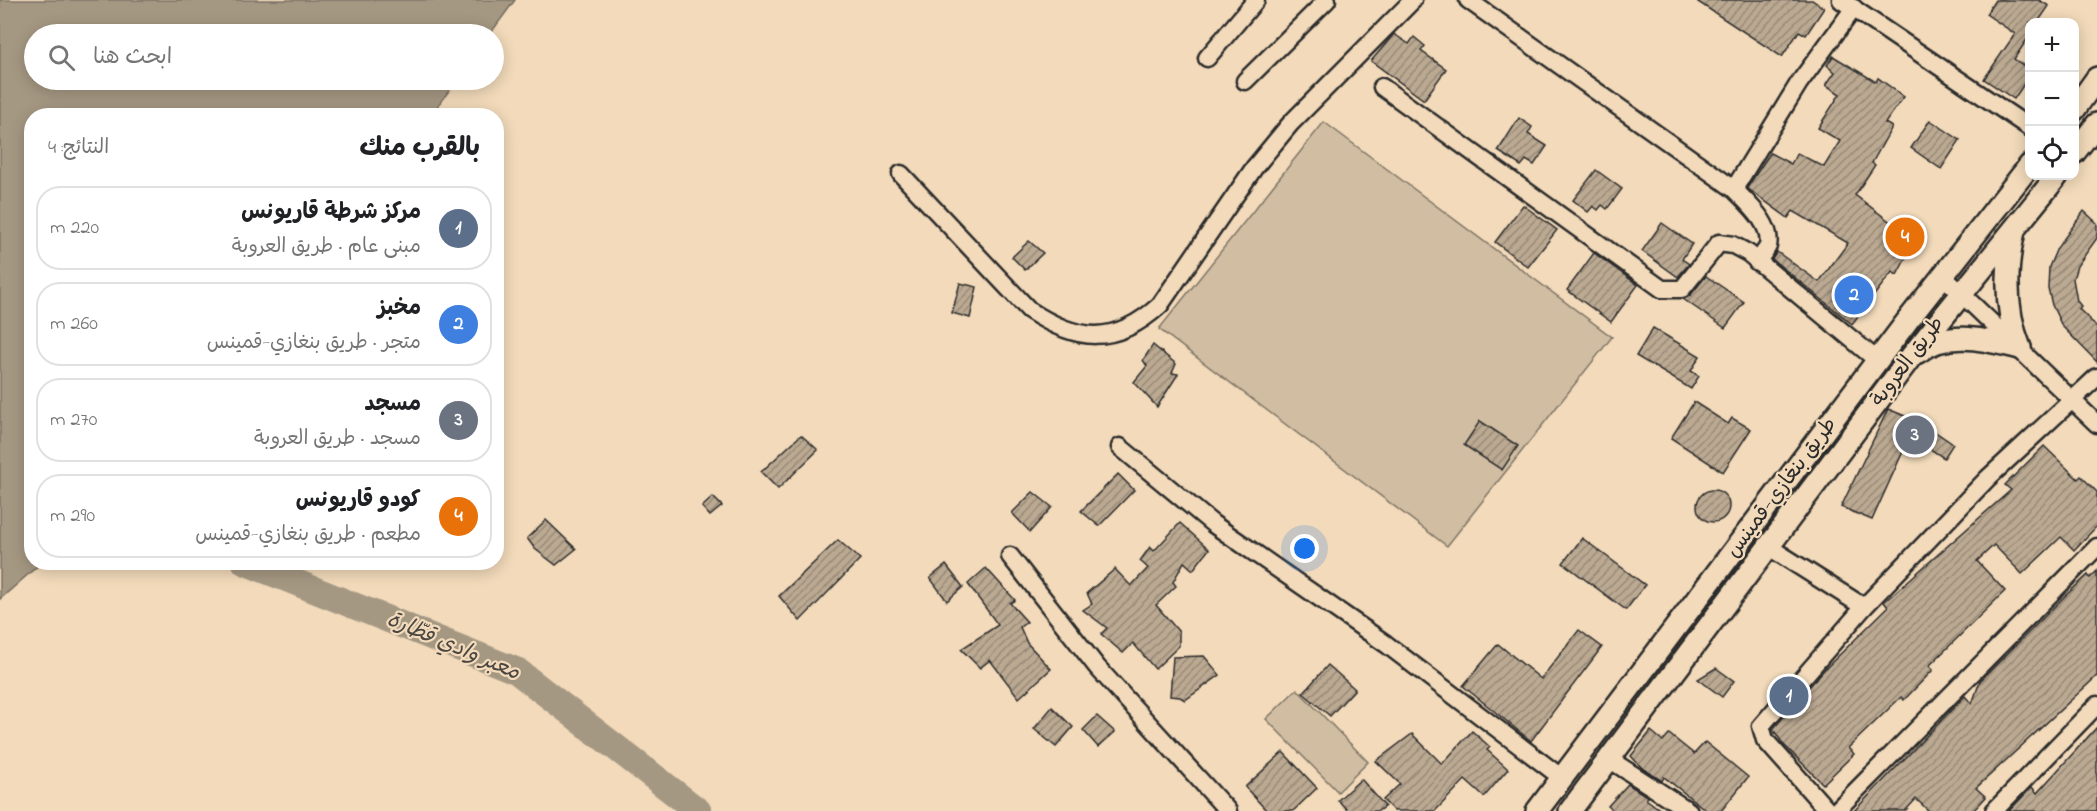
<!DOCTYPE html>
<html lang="ar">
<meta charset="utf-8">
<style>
:root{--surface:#fff;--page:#f2f2f2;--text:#202124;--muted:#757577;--line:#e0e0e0;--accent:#d1495b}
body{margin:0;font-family:"Indie Flower","Playpen Sans Arabic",sans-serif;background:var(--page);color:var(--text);direction:rtl}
.controls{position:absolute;right:18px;top:18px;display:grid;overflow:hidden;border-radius:12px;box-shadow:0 3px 15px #0003}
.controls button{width:54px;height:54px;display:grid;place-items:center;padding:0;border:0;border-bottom:2px solid var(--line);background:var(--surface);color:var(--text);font:30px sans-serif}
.you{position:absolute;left:1305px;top:549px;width:21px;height:21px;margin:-15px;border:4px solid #fff;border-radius:50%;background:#1a73e8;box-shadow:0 0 0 9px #1a73e833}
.badge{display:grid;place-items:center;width:39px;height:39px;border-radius:50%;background:var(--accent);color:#fff;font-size:20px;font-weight:700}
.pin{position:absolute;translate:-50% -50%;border:3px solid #fff;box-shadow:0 2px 6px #0006}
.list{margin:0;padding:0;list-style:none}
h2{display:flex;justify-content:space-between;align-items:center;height:78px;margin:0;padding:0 24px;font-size:26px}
h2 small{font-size:20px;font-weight:400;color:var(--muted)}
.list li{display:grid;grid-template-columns:39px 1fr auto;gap:18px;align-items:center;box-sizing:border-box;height:84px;margin:0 12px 12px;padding:0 12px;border:2px solid var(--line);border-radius:24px}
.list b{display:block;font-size:22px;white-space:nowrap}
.list p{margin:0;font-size:20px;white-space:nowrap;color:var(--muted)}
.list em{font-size:20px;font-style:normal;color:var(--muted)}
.icon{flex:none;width:33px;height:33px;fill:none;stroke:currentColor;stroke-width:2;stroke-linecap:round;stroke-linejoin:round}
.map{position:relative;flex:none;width:2097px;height:811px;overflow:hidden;direction:ltr}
.search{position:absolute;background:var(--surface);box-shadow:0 3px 15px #0003;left:24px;top:24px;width:480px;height:66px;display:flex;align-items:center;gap:15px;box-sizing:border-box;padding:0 21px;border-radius:33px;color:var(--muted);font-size:22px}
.panel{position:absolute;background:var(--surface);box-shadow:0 3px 15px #0003;left:24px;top:108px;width:480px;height:462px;border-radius:24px;direction:rtl}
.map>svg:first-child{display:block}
.grass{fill:#d1bea2;stroke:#7e7466;stroke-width:1.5}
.water{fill:#a59883;stroke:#746c60;stroke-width:1.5}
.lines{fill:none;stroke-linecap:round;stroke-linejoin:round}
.river{stroke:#a59883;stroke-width:27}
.building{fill:url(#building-hatch);stroke:#2b2b2b;stroke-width:1.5}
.minor-casing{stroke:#2b2b2b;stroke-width:21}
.major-casing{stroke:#2b2b2b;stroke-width:26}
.minor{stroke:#f2daba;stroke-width:16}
.major{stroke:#f2daba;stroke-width:21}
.labels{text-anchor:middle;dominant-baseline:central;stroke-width:4.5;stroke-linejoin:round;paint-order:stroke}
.street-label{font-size:21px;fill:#2b2b2b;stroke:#f2daba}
.water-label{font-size:22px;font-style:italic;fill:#4a4641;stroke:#f2daba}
</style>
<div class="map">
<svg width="2097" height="811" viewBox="0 0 2097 811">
<defs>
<pattern id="building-hatch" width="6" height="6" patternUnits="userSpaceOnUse" patternTransform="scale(1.5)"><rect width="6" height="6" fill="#bba992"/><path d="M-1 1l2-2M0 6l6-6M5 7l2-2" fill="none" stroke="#988a77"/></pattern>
</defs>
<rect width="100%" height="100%" fill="#f2daba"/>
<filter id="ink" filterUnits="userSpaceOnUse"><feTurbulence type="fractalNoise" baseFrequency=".0167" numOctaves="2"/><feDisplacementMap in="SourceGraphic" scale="12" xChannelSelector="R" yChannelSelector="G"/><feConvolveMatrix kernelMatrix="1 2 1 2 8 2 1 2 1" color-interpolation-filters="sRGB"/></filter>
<g filter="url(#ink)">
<g class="grass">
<polygon points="1324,122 1612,337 1447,546 1159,329"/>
<polygon points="1297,689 1368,762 1338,792 1266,719"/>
</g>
<polygon class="water" points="0,0 515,0 490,34 34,34 34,80 457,80 431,115 32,116 32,562 41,563 0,599"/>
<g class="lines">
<polyline class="river" points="245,562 517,671 698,811"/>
</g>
<g class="building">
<polygon points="1695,0 1812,0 1824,8 1806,35 1799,31 1782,57"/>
<polygon points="1995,0 2039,0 2049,6 2038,22 2030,22 2030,35 2014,59 2030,70 2030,75 2014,99 1984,79 2015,34 1986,14"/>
<polygon points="1394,34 1409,44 1414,37 1425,46 1421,51 1446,69 1424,100 1371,61"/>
<polygon points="1833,56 1876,82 1878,78 1904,97 1885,123 1892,127 1872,163 1875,165 1855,195 1909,236 1912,233 1922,239 1909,258 1907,256 1897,275 1892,272 1852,324 1772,259 1777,252 1819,282 1848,243 1793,211 1788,218 1747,188 1770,153 1791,164 1797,153 1824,167 1840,141 1818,128 1840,94 1826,85 1835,72 1827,65"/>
<polygon points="1519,118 1532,127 1528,134 1547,146 1534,165 1526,160 1521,166 1498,151"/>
<polygon points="1930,120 1960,140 1941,169 1911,148"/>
<polygon points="1596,170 1622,189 1607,209 1602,205 1598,210 1593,206 1588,212 1573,200"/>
<polygon points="1523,205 1557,230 1528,267 1495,242"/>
<polygon points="2084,211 2097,223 2097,238 2077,266 2073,279 2077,301 2081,306 2079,309 2097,327 2097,362 2062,326 2052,305 2048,288 2049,267 2057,248"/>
<polygon points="1662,223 1692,244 1682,259 1689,264 1678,277 1642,251"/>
<polygon points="1029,241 1043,253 1025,270 1012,257"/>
<polygon points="1594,253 1638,285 1611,322 1567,290"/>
<polygon points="1706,276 1744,302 1725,328 1683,299 1690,296"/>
<polygon points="960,283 977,287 970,318 952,313"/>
<polygon points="1653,328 1700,356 1691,371 1699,376 1691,389 1636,356"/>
<polygon points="1153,345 1176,364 1172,373 1178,374 1157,407 1134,382 1147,366 1143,360"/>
<polygon points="1694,402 1728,424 1732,418 1751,429 1723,472 1671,438"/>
<polygon points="1888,409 1922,423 1953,444 1944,458 1910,436 1872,520 1841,507"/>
<polygon points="1480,421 1518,446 1502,470 1464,445"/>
<polygon points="801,435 818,450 778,489 761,472"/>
<polygon points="2044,446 2078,479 2081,476 2097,492 2097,526 2074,550 2061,537 2022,574 1994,545 1977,561 2005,591 1929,666 1933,670 1904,700 1901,697 1848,748 1854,754 1823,784 1783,744 1773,729 1822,672 1888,607 1884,602 2011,490 2005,485"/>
<polygon points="1118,474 1134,490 1099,526 1081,511"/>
<circle cx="1713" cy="506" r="16"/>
<polygon points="1033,492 1052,507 1030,532 1012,513"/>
<polygon points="713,497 722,506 710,516 702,507"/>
<polygon points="546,520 576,549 556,565 535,549 527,538"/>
<polygon points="1180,523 1209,549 1193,570 1184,562 1173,582 1176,586 1156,605 1179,632 1179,646 1155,669 1133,643 1123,653 1101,634 1107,628 1083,610 1092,604 1087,593 1115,569 1131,586 1148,568 1140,561 1150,547 1154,551"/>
<polygon points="1582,538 1645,585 1626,610 1563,563"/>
<polygon points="838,540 860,559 800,621 779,596"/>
<polygon points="946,565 963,587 947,601 930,578"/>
<polygon points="986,568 1015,600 1010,603 1027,622 1020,627 1027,643 1051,669 1019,698 990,660 980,668 961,649 998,625 968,584"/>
<polygon points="2097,571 2097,676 1976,788 1986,797 1973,811 1929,811 1916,799 1905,811 1854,811 1965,696 1972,704 1980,681 2066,595 2088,575 2090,578"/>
<polygon points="1579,630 1602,647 1531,741 1463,686 1498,644 1541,679"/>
<polygon points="1204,656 1220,675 1185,700 1180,697 1170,696 1173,657"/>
<polygon points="1328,665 1355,689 1330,716 1303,693"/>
<polygon points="1716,668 1734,681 1722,697 1698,679"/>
<polygon points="1052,707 1073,727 1056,747 1034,729"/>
<polygon points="1097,716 1115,732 1098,747 1083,730"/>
<polygon points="2097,727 2097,811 2009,811 2032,787 2037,793"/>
<polygon points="1472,731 1490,747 1487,750 1508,769 1484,797 1465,780 1435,811 1394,811 1383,800 1400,784 1376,761 1412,734 1442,764"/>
<polygon points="1651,731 1663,741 1669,734 1694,754 1705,742 1748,777 1721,811 1707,811 1664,777 1662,781 1642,768 1631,756"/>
<polygon points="1283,752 1317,788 1293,811 1267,811 1245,787"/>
<polygon points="1361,779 1385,806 1378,811 1348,811 1338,800"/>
<polygon points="1628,784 1648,797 1646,799 1662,811 1614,811 1608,806"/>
</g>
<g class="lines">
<defs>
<g id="minor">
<path d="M1468,0l266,189c13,14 39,35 34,57 -2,5 -8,11 -11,16"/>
<polyline points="1841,0 2030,128"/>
<polyline points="1207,58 1256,0"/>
<polyline points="1245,81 1327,0"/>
<polyline points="1382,87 1662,289 1682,289 1719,243 1733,245 1748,253 1878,361"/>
<path d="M901,174l128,136c48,32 86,36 131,-5l94,-137 37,-45 122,-123"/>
<polyline points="1734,189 1799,83 1854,8"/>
<polyline points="1943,276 2097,424"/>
<polyline points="1120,447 1213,524 1386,644 1562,778"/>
<polyline points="1769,547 1864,607"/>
<polyline points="1010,556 1097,667 1228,811"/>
<polyline points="1609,759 1689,811"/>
<polyline points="1828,811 1765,740 1761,726 1864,607 1988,478 2097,377"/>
<polyline points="1836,811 2097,547"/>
<polyline points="1994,811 2097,705"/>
</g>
<g id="major">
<polyline points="2074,110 2097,78"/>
<polyline points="2074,153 2097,124"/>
<path d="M2014,231c-9,40 -9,80 6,117"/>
<path d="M1918,352c31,-23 68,-12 102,-4"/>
<polyline points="1537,811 1908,320 2030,165"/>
<polyline points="1570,811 1910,358 2057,176"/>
</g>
</defs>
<use href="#minor" class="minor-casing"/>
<use href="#major" class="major-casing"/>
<use href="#minor" class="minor"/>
<use href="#major" class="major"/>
</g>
</g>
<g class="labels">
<g class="street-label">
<text transform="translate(1908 362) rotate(-53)">طريق العروبة</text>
<text transform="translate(1782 488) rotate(-53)">طريق بنغازي-قمينس</text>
</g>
<g class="water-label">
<text transform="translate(453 647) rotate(23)">معبر وادي قطّارة</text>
</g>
</g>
</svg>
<div class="controls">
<button>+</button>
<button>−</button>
<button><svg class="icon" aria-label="locate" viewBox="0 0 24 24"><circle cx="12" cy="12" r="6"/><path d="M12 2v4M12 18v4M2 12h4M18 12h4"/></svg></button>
</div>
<div class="you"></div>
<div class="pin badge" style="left:1789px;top:696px;background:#5c6f8a">1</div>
<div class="pin badge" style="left:1854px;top:295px;background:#3f7fe0">2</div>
<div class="pin badge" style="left:1915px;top:435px;background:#6b7280">3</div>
<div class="pin badge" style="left:1905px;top:237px;background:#e8710a">4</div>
<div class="search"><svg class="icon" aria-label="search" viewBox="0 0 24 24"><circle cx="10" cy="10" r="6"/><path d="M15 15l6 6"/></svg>ابحث هنا</div>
<section class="panel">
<h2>بالقرب منك<small>النتائج: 4</small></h2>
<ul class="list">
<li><span class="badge" style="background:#5c6f8a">1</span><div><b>مركز شرطة قاريونس</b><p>مبنى عام · طريق العروبة</p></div><em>220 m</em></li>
<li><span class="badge" style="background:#3f7fe0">2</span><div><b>مخبز</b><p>متجر · طريق بنغازي-قمينس</p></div><em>260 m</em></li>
<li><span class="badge" style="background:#6b7280">3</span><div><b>مسجد</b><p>مسجد · طريق العروبة</p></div><em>270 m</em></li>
<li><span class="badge" style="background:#e8710a">4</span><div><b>كودو قاريونس</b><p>مطعم · طريق بنغازي-قمينس</p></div><em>290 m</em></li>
</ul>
</section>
</div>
